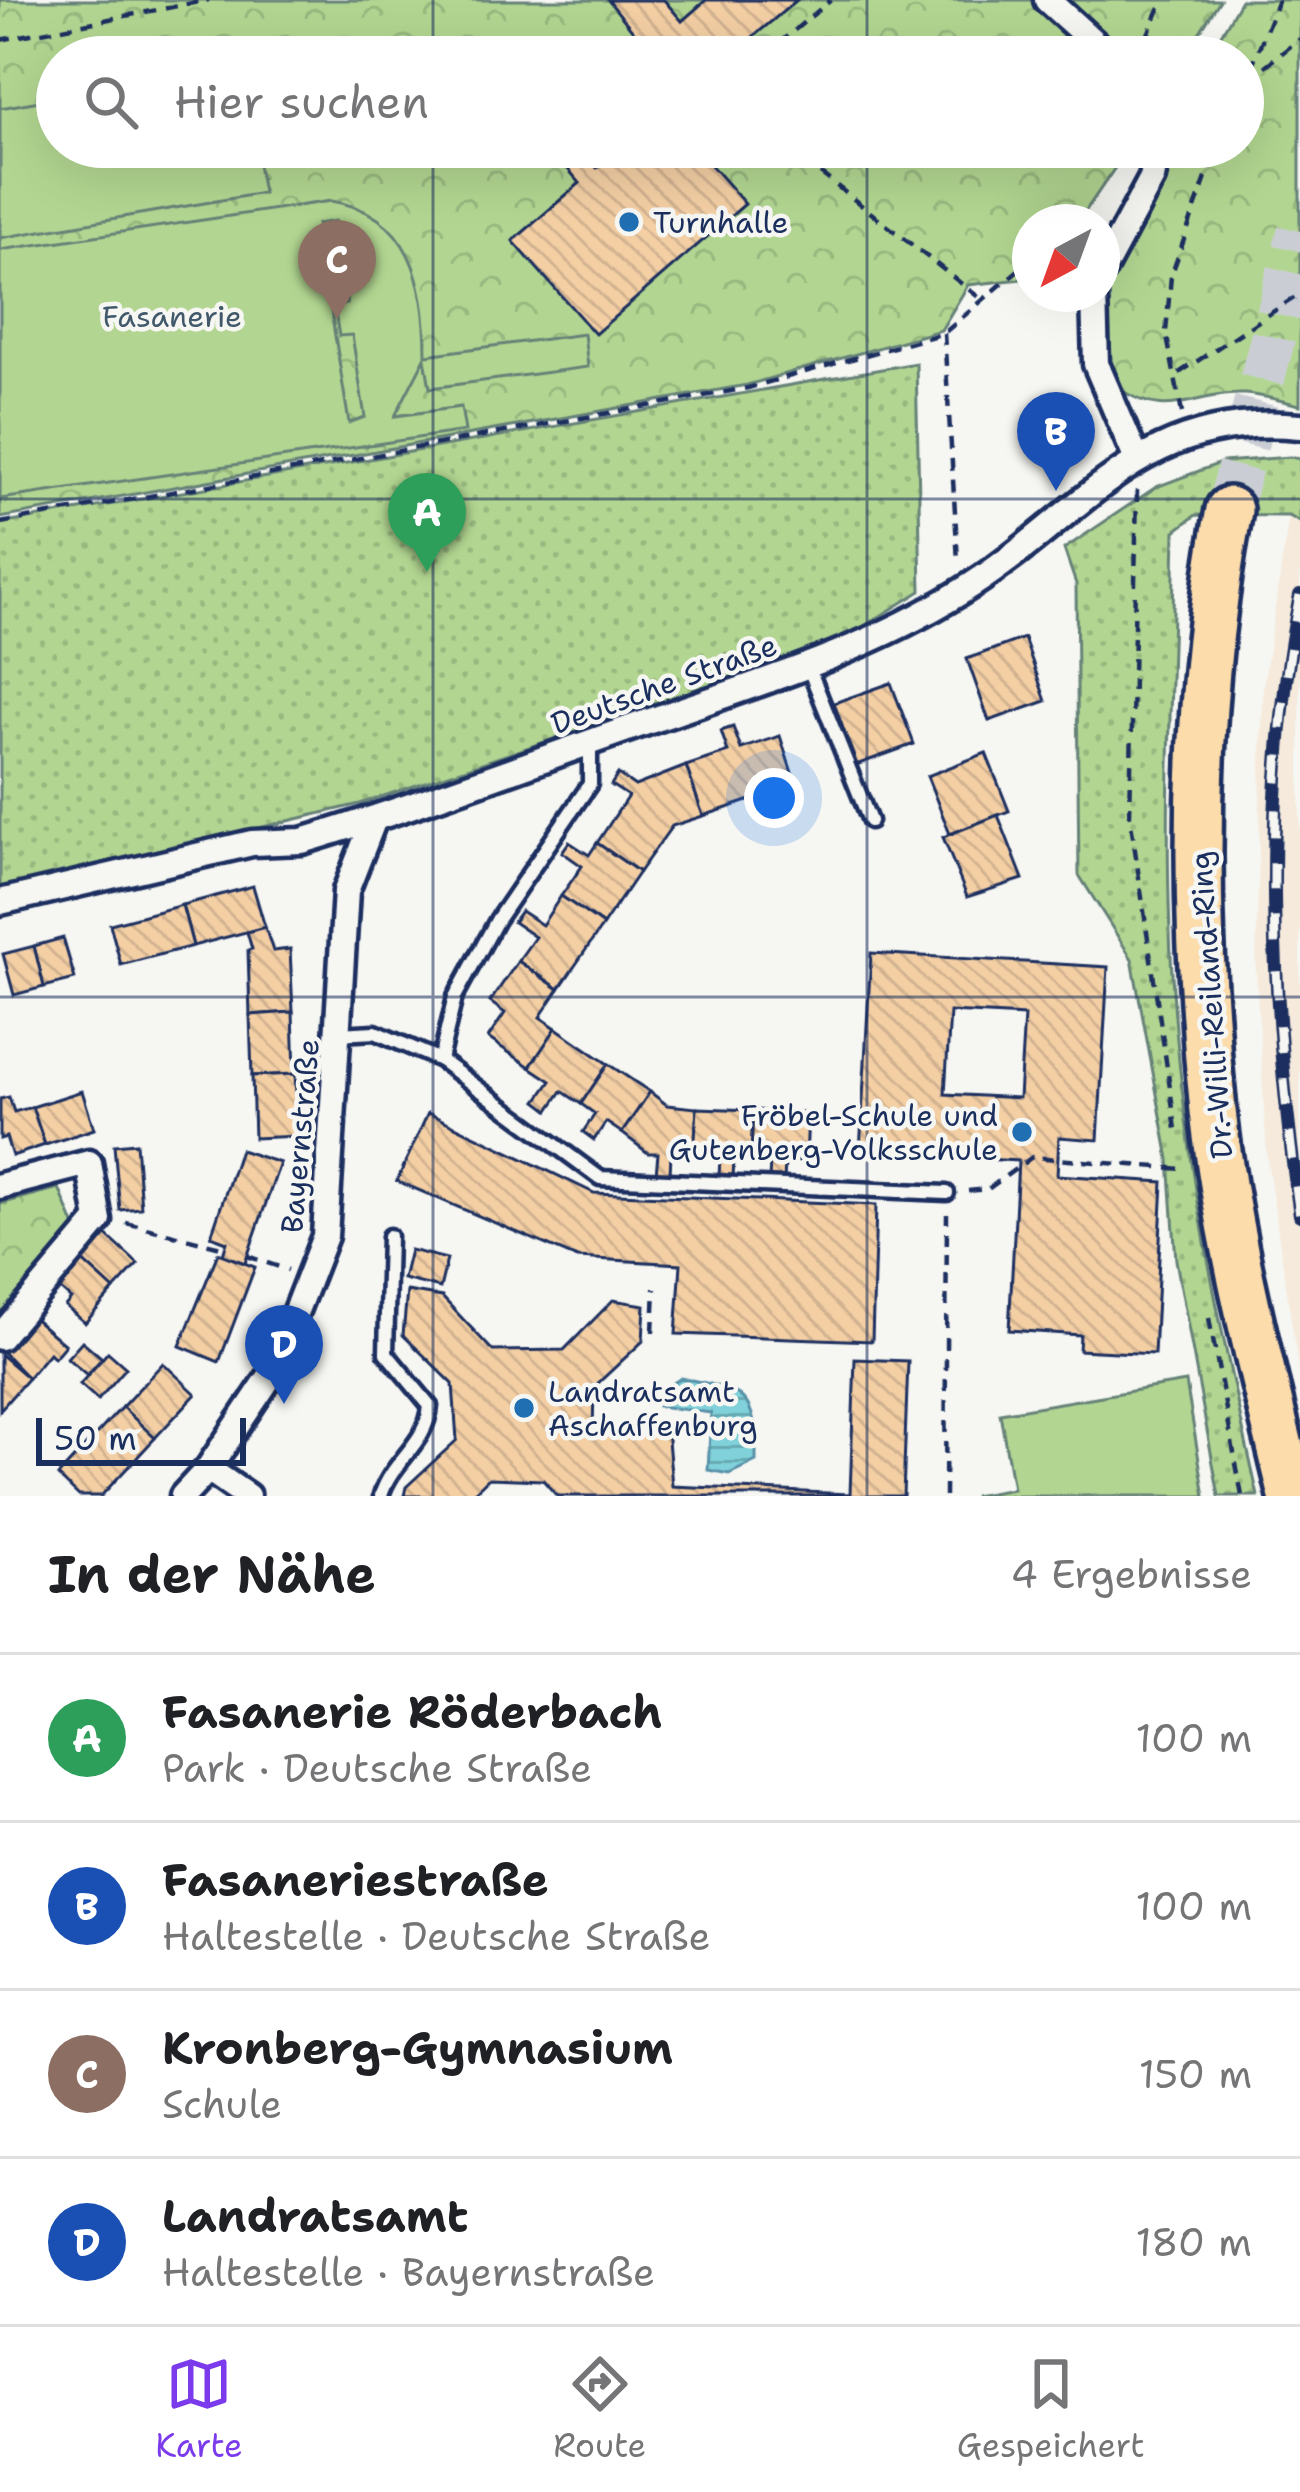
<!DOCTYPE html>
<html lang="de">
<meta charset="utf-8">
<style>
:root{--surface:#fff;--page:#f2f2f2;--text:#202124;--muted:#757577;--line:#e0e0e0;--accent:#7c3aed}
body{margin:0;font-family:"Shantell Sans",sans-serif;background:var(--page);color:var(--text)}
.compass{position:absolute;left:1012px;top:204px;width:108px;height:108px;border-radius:50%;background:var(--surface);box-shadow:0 12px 48px #0002;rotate:221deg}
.scale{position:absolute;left:36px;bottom:30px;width:210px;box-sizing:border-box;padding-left:12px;border:6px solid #1b2f5e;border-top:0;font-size:33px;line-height:42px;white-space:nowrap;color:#1b2f5e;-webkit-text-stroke:9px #f6f6f2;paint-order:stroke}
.you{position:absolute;left:774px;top:798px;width:42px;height:42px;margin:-30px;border:9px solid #fff;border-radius:50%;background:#1a73e8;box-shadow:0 0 0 18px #1a73e833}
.badge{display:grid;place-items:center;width:78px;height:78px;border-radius:50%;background:var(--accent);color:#fff;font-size:39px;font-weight:700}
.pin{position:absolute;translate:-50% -99px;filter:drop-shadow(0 3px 6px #0008)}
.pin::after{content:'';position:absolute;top:63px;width:42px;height:36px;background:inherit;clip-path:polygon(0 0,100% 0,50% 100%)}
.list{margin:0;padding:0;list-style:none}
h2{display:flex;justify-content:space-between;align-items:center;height:156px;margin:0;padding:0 48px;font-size:51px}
h2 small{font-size:39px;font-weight:400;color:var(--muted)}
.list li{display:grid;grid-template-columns:78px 1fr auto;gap:36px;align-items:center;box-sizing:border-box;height:168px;padding:0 48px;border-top:3px solid var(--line)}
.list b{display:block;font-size:45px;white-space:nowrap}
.list p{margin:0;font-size:39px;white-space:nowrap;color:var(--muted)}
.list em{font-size:39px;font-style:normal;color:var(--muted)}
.icon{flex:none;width:66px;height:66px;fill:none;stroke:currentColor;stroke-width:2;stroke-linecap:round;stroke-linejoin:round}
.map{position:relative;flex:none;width:1300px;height:1496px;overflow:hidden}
.search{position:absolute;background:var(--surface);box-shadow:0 12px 48px #0002;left:36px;right:36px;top:36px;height:132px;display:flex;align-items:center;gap:30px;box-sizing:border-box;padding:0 42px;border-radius:66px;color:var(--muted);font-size:45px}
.sheet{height:828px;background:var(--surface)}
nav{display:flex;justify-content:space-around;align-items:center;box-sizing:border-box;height:168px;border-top:3px solid var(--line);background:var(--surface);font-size:33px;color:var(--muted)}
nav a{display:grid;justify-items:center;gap:6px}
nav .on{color:var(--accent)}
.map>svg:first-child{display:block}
.built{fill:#f5eadb}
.grass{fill:url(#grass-dots);stroke:#668278;stroke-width:3}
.park{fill:url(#park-crowns);stroke:#668278;stroke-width:3}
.pitch{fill:#b2d691;stroke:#668278;stroke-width:3;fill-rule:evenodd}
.water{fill:url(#water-rules);stroke:#5890a8;stroke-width:3}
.building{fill:url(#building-back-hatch);stroke:#1b2f5e;stroke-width:3;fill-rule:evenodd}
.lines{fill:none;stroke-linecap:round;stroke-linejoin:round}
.highway-tunnel{stroke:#caced4;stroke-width:45;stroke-dasharray:45 22;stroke-linecap:butt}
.lane-casing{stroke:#1b2f5e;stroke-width:21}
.street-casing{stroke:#1b2f5e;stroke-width:33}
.highway-casing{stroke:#1b2f5e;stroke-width:54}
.path{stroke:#1b2f5e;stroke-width:4.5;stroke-dasharray:12 9;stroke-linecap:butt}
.lane{stroke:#f6f6f2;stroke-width:12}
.street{stroke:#f6f6f2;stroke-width:24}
.highway{stroke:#fddcac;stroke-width:45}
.rail-casing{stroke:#1b2f5e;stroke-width:14}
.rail{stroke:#f6f6f2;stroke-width:9;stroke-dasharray:27;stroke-linecap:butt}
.grid{fill:none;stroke:#1b2f5e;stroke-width:3;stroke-opacity:0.55}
.poi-dot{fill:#1f6fb2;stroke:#f6f6f2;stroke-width:4.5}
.labels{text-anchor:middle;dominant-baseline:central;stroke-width:9;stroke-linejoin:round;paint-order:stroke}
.poi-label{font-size:30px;fill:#1b2f5e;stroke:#f6f6f2;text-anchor:start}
.park-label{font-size:30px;fill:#41596b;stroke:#f6f6f2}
.street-label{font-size:30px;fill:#1b2f5e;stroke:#f6f6f2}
</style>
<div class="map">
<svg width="1300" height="1496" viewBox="0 0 1300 1496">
<defs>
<pattern id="grass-dots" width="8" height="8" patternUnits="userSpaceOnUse" patternTransform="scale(3)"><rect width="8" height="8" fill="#b2d691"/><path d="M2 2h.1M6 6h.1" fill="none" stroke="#98b87f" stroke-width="1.8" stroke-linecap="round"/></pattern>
<pattern id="park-crowns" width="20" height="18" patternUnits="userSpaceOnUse" patternTransform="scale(3)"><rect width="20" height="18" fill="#b2d691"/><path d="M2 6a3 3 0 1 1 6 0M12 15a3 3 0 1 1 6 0" fill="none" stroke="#98b87f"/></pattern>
<pattern id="water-rules" width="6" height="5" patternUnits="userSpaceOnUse" patternTransform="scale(3)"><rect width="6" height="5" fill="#80d1d9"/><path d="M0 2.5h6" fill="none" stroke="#68aab3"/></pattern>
<pattern id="building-back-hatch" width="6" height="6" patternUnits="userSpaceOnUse" patternTransform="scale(3)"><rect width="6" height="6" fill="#f4cfa4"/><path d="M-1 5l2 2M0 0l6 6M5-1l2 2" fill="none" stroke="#d1b290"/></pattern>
</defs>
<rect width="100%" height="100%" fill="#f6f6f2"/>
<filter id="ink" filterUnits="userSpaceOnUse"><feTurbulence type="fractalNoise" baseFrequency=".00833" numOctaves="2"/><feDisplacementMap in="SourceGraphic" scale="24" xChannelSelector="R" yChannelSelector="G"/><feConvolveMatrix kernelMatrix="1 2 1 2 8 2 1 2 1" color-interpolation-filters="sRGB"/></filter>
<g filter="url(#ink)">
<polygon class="built" points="1289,516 1300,522 1300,1379 1267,1158 1256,970 1263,688"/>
<g class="grass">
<polygon points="916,363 921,591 833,645 360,804 0,889 0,524"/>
<path d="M1290,457l10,2v63l-11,-6 -93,-1 -21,16c-3,158 -13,316 -1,473 12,166 47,330 84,492h-39l-43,-236 -7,-101 -37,-200 -53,-84 -3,-291 -12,-35 92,-62 67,-25z"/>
</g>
<g class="park">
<polygon points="0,0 1220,0 1184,57 57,57 57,147 1129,147 1078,222 1030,222 1030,278 968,285 941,330 747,385 0,518"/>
<path d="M1241,0h59v405c-18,-4 -38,-10 -56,-11 -53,-2 -74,29 -126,-6 -5,-18 -12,-37 -14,-55 -6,-56 53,-131 68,-186h71v-90h-35z"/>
<polygon points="59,1188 77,1232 0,1325 0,1204"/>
</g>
<g class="pitch">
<polygon points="45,100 46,110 57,109 57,147 255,147 263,193 0,238 0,108"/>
<path d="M331,201c81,12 95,84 95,154l158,-21 4,33 -158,21 -5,-30 -30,58 66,-9 4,24 -465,68v-249zM335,221l12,83 -13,2 5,30 13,-1 13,82 -16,6 -32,-199z"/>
<polygon points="1186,1382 1205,1496 973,1496 1013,1489 1000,1413"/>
</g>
<path class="water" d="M681,1378c63,12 76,14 75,83l-27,13 -21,-4 3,-57 -53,-7 3,-15z"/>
<g class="building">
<polygon points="608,0 664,0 682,21 706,0 797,0 729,57 654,57"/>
<polygon points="578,147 597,168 622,147 695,147 745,204 595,334 513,241 580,183 560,160"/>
<polygon points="1024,638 1046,701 989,721 967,659"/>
<polygon points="891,683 914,744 856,765 834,703"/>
<polygon points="733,727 741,749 780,736 796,785 703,816 686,766 728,752 721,731"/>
<polygon points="986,753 1009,811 950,834 927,776"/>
<polygon points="686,766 703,816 672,826 639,872 597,843 628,796 611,785 618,774 635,786"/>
<polygon points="998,815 1023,879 967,897 943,837"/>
<polygon points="569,842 589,855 597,843 639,872 603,925 561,896 582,866 562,852"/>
<polygon points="253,886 265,927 193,946 182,905"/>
<polygon points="561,896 603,925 559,989 518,961 535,937 513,922 521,911 542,925"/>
<polygon points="182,905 193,946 121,965 110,924"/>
<polygon points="265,927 273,951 290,949 293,1012 250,1015 248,950 252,949 247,932"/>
<polygon points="63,938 75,979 44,987 34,946"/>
<polygon points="34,946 44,987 14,995 3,954"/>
<path d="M871,953l237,14 -10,173 -39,-3 -2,38 106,7 -9,172 -75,-4 1,-15 -71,-5 9,-169 -158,-9zM950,1012l74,4 -5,82 -74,-4z"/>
<polygon points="518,961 559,989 540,1017 556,1028 530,1067 488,1038 505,1013 490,1002"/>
<polygon points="293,1012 295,1074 252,1076 250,1015"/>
<polygon points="556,1028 608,1064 581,1104 562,1091 549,1110 537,1101 551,1081 530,1067"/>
<polygon points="608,1064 650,1092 622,1133 606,1122 594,1140 583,1132 595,1114 581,1104"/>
<polygon points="295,1074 298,1136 254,1138 252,1076"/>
<polygon points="82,1091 94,1129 45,1145 32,1107"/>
<polygon points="650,1092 667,1105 697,1108 694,1155 671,1153 670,1175 656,1174 658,1153 648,1153 622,1133"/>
<polygon points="9,1097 14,1112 32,1107 45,1145 12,1156 6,1137 0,1139 0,1099"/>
<polygon points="697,1108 753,1110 751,1159 734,1158 733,1178 719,1178 720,1156 694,1155"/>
<polygon points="753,1110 808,1113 806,1161 785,1160 784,1182 769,1181 770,1160 751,1159"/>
<polygon points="428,1113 594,1193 876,1205 872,1341 676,1334 681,1264 577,1258 397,1181"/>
<polygon points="136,1143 141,1208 120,1210 114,1145"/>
<polygon points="240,1150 280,1163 245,1263 223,1255 227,1242 211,1236"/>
<polygon points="102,1231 138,1264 114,1290 79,1258"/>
<polygon points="410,1250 447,1259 440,1288 403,1279"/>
<polygon points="218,1253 255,1267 219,1362 180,1346"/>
<polygon points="79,1258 114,1290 85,1323 65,1306 71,1299 54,1284"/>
<polygon points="407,1291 442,1297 493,1351 564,1350 613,1300 645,1305 643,1341 594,1387 593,1433 667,1428 672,1486 850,1494 855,1359 908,1361 903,1496 557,1496 543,1480 489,1478 470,1496 404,1496 406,1487 457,1440 453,1384 403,1335"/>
<polygon points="30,1315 65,1345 54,1358 49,1353 28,1378 0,1349"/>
<polygon points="82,1341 102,1358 87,1375 67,1358"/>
<polygon points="108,1352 126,1368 98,1400 80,1384"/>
<polygon points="0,1354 28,1378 0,1410"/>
<polygon points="163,1363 196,1394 155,1438 122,1407"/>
<polygon points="122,1407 155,1438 101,1496 79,1496 58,1476"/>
</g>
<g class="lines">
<polyline class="highway-tunnel" points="1229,510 1300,231"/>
<defs>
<g id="lane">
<polyline points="808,666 870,821"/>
<polyline points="339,1034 375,1032 440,1060 455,997 497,920 590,784 590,742"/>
<polyline points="440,1060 600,1178 947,1193"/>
<path d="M381,1496c10,-35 46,-52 49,-90l-44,-53 3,-117"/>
</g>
<g id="street">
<polyline points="1047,0 1110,57"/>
<polyline points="1102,271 1152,178 1158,147"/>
<polyline points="1094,294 1096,364 1137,460"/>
<path d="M0,902l252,-59 50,-2c119,-36 236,-81 354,-122 102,-36 210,-68 303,-126 124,-75 178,-183 341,-167"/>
<polyline points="0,1186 89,1163 99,1220 0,1337"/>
<polyline points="208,1469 247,1496"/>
<polyline points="183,1496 208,1469 271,1375 325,1236 346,891 374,819"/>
</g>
<path id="highway" d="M1229,510c-37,198 -37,400 -16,601 14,129 49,259 79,385"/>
</defs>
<use href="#lane" class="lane-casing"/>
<use href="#street" class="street-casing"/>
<use href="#highway" class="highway-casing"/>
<g class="path">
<polyline points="947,0 947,1"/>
<polyline points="0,40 209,0"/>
<polyline points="762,57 831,0"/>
<polyline points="1138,57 1163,0"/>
<polyline points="1248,79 1300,39"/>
<polyline points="1243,88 1278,0"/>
<polyline points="787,147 981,299"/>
<polyline points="944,333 958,561"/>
<polyline points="1179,373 1300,294"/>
<polyline points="1182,413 1166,332 1171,276 1217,147"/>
<polyline points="1137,490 1130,816 1176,1129"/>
<polyline points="0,523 748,388 944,333 1030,260"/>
<polyline points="968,1191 988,1189 1032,1157 1182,1169"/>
<polyline points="126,1223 225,1248"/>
<polyline points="247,1256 288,1270"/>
<polyline points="1209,1318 1242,1496"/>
<polyline points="653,1332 655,1288"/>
<polyline points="945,1496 947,1214"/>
</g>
<use href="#lane" class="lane"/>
<use href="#street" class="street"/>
<use href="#highway" class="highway"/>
<defs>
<path id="rail" d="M1300,595c-40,203 -29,416 0,620"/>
</defs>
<use href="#rail" class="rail-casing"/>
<use href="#rail" class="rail"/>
</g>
</g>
<path class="grid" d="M433,0v57M867,0v57M433,147v1349M867,147v1349M0,499h1300M0,997h1300"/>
<g class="poi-dot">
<circle cx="629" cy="222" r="12"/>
<circle cx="1022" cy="1132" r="12"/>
<circle cx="524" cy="1408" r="12"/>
</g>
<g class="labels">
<g class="poi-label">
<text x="653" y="222">Turnhalle</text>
<text x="998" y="1115" text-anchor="end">Fröbel-Schule und<tspan x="998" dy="34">Gutenberg-Volksschule</tspan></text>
<text x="548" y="1391">Landratsamt<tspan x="548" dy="34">Aschaffenburg</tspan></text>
</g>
<g class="park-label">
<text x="172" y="316">Fasanerie</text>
</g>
<g class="street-label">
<text transform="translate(664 684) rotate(-20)">Deutsche Straße</text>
<text transform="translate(1211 1005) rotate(-94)">Dr.-Willi-Reiland-Ring</text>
<text transform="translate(300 1136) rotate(-85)">Bayernstraße</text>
</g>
</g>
</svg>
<svg class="compass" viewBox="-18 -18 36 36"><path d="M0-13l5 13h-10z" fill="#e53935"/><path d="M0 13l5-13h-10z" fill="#757577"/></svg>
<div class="scale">50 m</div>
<div class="you"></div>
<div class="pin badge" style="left:427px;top:572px;background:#2e9e5b">A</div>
<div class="pin badge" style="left:1056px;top:491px;background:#1a4fb4">B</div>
<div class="pin badge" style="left:337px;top:319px;background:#8d6e63">C</div>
<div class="pin badge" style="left:284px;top:1404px;background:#1a4fb4">D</div>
<div class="search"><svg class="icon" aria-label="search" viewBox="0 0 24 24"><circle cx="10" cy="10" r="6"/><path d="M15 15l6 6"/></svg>Hier suchen</div>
</div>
<section class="sheet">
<h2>In der Nähe<small>4 Ergebnisse</small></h2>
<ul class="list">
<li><span class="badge" style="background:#2e9e5b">A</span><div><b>Fasanerie Röderbach</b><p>Park · Deutsche Straße</p></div><em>100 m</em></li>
<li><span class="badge" style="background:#1a4fb4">B</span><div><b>Fasaneriestraße</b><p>Haltestelle · Deutsche Straße</p></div><em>100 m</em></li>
<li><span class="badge" style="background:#8d6e63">C</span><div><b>Kronberg-Gymnasium</b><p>Schule</p></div><em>150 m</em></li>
<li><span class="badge" style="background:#1a4fb4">D</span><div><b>Landratsamt</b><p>Haltestelle · Bayernstraße</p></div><em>180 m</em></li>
</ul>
</section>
<nav>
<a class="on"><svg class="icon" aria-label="map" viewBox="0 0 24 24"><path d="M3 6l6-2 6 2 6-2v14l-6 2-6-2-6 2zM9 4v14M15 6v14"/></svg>Karte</a>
<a><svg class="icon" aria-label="directions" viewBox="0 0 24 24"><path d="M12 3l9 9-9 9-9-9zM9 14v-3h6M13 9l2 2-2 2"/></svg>Route</a>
<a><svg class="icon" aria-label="saved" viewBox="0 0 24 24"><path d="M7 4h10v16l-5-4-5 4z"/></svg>Gespeichert</a>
</nav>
